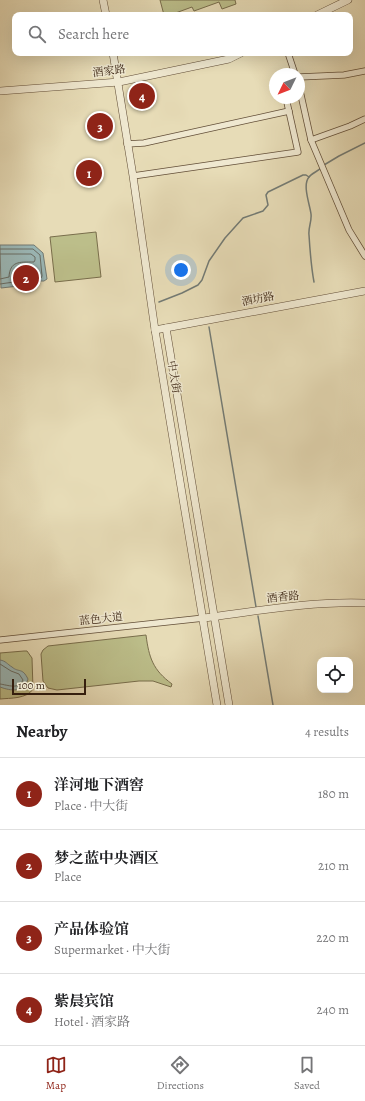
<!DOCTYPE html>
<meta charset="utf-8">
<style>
:root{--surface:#fff;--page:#f6f6f6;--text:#202124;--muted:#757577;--line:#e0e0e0;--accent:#8f2418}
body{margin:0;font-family:Alegreya,"Noto Serif SC",serif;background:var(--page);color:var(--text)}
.controls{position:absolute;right:12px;bottom:12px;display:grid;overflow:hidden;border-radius:8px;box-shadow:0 4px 16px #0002}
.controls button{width:36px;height:36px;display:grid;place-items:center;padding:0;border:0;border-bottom:1px solid var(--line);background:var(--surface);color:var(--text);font:20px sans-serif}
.compass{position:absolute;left:269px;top:68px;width:36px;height:36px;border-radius:50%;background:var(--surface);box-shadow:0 4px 16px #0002;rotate:227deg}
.scale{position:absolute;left:12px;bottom:10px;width:74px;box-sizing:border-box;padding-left:4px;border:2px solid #361f0e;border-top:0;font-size:11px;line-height:14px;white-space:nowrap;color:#361f0e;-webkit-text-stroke:3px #efe8d0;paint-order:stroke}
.you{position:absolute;left:181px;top:270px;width:14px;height:14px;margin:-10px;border:3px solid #fff;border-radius:50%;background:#1a73e8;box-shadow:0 0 0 6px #1a73e833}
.badge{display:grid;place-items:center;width:26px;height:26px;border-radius:50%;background:var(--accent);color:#fff;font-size:13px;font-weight:700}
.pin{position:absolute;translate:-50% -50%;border:2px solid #fff;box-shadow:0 1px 4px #0006}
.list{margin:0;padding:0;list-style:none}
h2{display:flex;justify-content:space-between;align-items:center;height:52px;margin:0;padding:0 16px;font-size:17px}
h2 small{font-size:13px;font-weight:400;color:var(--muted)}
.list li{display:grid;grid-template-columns:26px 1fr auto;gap:12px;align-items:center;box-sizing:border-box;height:72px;padding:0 16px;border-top:1px solid var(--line)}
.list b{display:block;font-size:15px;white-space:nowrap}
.list p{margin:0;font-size:13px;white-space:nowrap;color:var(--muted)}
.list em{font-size:13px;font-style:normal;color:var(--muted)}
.icon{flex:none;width:22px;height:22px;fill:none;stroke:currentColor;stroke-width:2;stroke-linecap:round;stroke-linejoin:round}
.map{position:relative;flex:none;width:365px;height:705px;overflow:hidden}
.search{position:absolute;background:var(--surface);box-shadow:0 4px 16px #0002;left:12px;right:12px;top:12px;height:44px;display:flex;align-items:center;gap:10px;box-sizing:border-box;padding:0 14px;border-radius:8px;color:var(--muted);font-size:15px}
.sheet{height:340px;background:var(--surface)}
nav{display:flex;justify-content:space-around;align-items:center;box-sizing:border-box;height:56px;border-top:1px solid var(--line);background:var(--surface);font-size:11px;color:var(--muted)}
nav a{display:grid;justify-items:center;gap:2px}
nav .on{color:var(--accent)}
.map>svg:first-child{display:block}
.green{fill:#bcbe8a;stroke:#796e4c}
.water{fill:#9bb9b9;stroke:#737b75}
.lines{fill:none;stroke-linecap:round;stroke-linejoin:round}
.shore{stroke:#686c64;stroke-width:1}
.stream{stroke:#737b75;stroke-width:1.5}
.minor-casing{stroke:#624e38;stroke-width:7}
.tertiary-casing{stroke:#624e38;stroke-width:8}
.minor{stroke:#efe8d0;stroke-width:5.5}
.tertiary{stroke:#efe8d0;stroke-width:7}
.labels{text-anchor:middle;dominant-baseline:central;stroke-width:3;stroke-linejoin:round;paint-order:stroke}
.street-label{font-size:11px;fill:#361f0e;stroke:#efe8d0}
</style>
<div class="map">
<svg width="365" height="705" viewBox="0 0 365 705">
<rect width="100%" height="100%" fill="#e7dcb7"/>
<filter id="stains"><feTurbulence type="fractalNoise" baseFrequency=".005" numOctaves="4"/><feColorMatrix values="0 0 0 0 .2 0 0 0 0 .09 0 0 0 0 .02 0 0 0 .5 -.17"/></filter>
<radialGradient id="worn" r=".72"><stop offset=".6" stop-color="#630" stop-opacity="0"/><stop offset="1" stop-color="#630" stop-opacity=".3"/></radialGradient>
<g class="green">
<polygon points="160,0 235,0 236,4 222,9 219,2 194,11 192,7 170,15 164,15"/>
<polygon points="96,232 101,277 55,282 50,237"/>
<path d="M146,635c3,23 7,35 26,49l-1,3 -18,-6h-14l-82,9 -9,-2 -5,-7 -2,-27 2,-4 5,-4z"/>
<path d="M24,651h3l5,7 1,31c-6,10 -23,9 -33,10v-46z"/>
</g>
<g class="water">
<polygon points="0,245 34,245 43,253 47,279 44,281 34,281 32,271 18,272 19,286 1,288"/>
<path d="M0,660c6,1 7,4 12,7 7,6 10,0 16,12 -4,14 -17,12 -28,8z"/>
</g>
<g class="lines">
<g class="shore">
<polyline points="0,249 33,249 40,255 42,276 41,278 38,277 36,270 33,267 18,268 14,271 14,282 0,284"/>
<path d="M0,254h31l4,3v3l-1,2c-15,0 -24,-1 -25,15l-9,2"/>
<path d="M0,664l11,7 8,3 4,6c-4,10 -15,5 -23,4"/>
</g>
<g class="stream">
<polyline points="324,165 339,156 365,143"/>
<path d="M314,282c-3,-16 -4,-31 -5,-47 -1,-7 3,-14 2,-21 -1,-9 -9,-29 -2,-37 2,-3 9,-6 12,-9"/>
<polyline points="159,302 182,293 198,285 202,280 209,261 225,238 243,218 263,211 268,205 266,195 268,192 303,175 306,175 309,177"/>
<polyline points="209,327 256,607"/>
<polyline points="258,616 273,705"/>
</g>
<defs>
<g id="minor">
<polyline points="288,53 295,74"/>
<polyline points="299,77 344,75 365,71"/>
<polyline points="299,86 311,140 349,230 365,256"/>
<polyline points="311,140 350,126 365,119"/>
<polyline points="127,144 144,143 289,111"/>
<polyline points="133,176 298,152 286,98"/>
<polyline points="0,640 204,618"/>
</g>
<g id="tertiary">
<polyline points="103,0 106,15"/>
<polyline points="317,15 348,0"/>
<polyline points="113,53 133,176 155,330 217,705"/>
<polyline points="0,91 119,82 229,59 241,53"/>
<polyline points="166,328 229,705"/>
<polyline points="155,330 365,291"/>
<path d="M204,618c53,-7 107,-17 161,-15"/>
</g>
</defs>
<use href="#minor" class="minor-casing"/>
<use href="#tertiary" class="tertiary-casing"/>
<use href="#minor" class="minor"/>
<use href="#tertiary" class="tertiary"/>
</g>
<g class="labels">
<g class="street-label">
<text transform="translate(109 71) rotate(-7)">酒家路</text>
<text transform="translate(258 299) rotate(-11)">酒坊路</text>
<text transform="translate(174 377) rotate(80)">中大街</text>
<text transform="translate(283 597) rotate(-6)">酒香路</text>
<text transform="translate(101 619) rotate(-6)">蓝色大道</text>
</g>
</g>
<rect width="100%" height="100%" filter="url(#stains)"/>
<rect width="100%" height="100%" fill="url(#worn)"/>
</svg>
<div class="controls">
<button><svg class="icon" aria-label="locate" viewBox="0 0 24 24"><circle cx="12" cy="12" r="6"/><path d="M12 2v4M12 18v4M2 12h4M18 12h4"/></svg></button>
</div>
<svg class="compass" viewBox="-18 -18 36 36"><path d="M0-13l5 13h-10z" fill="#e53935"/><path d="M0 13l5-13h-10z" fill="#757577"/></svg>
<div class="scale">100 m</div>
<div class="you"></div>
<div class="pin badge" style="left:89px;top:173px">1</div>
<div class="pin badge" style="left:26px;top:278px">2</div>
<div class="pin badge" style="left:100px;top:126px">3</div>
<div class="pin badge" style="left:142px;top:96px">4</div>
<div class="search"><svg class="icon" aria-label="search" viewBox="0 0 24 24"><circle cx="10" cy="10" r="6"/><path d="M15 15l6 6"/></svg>Search here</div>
</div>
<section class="sheet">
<h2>Nearby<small>4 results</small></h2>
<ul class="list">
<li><span class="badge">1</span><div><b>洋河地下酒窖</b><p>Place · 中大街</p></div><em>180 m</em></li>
<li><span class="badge">2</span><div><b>梦之蓝中央酒区</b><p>Place</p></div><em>210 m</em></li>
<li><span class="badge">3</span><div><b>产品体验馆</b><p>Supermarket · 中大街</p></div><em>220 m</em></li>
<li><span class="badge">4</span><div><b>紫晨宾馆</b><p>Hotel · 酒家路</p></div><em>240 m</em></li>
</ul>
</section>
<nav>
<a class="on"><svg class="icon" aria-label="map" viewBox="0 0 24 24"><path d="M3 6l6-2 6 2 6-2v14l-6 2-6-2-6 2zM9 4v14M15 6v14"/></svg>Map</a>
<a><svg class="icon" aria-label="directions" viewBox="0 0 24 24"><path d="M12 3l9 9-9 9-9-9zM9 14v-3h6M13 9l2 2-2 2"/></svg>Directions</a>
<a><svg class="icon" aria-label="saved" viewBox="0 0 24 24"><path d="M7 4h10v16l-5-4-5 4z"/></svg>Saved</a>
</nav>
